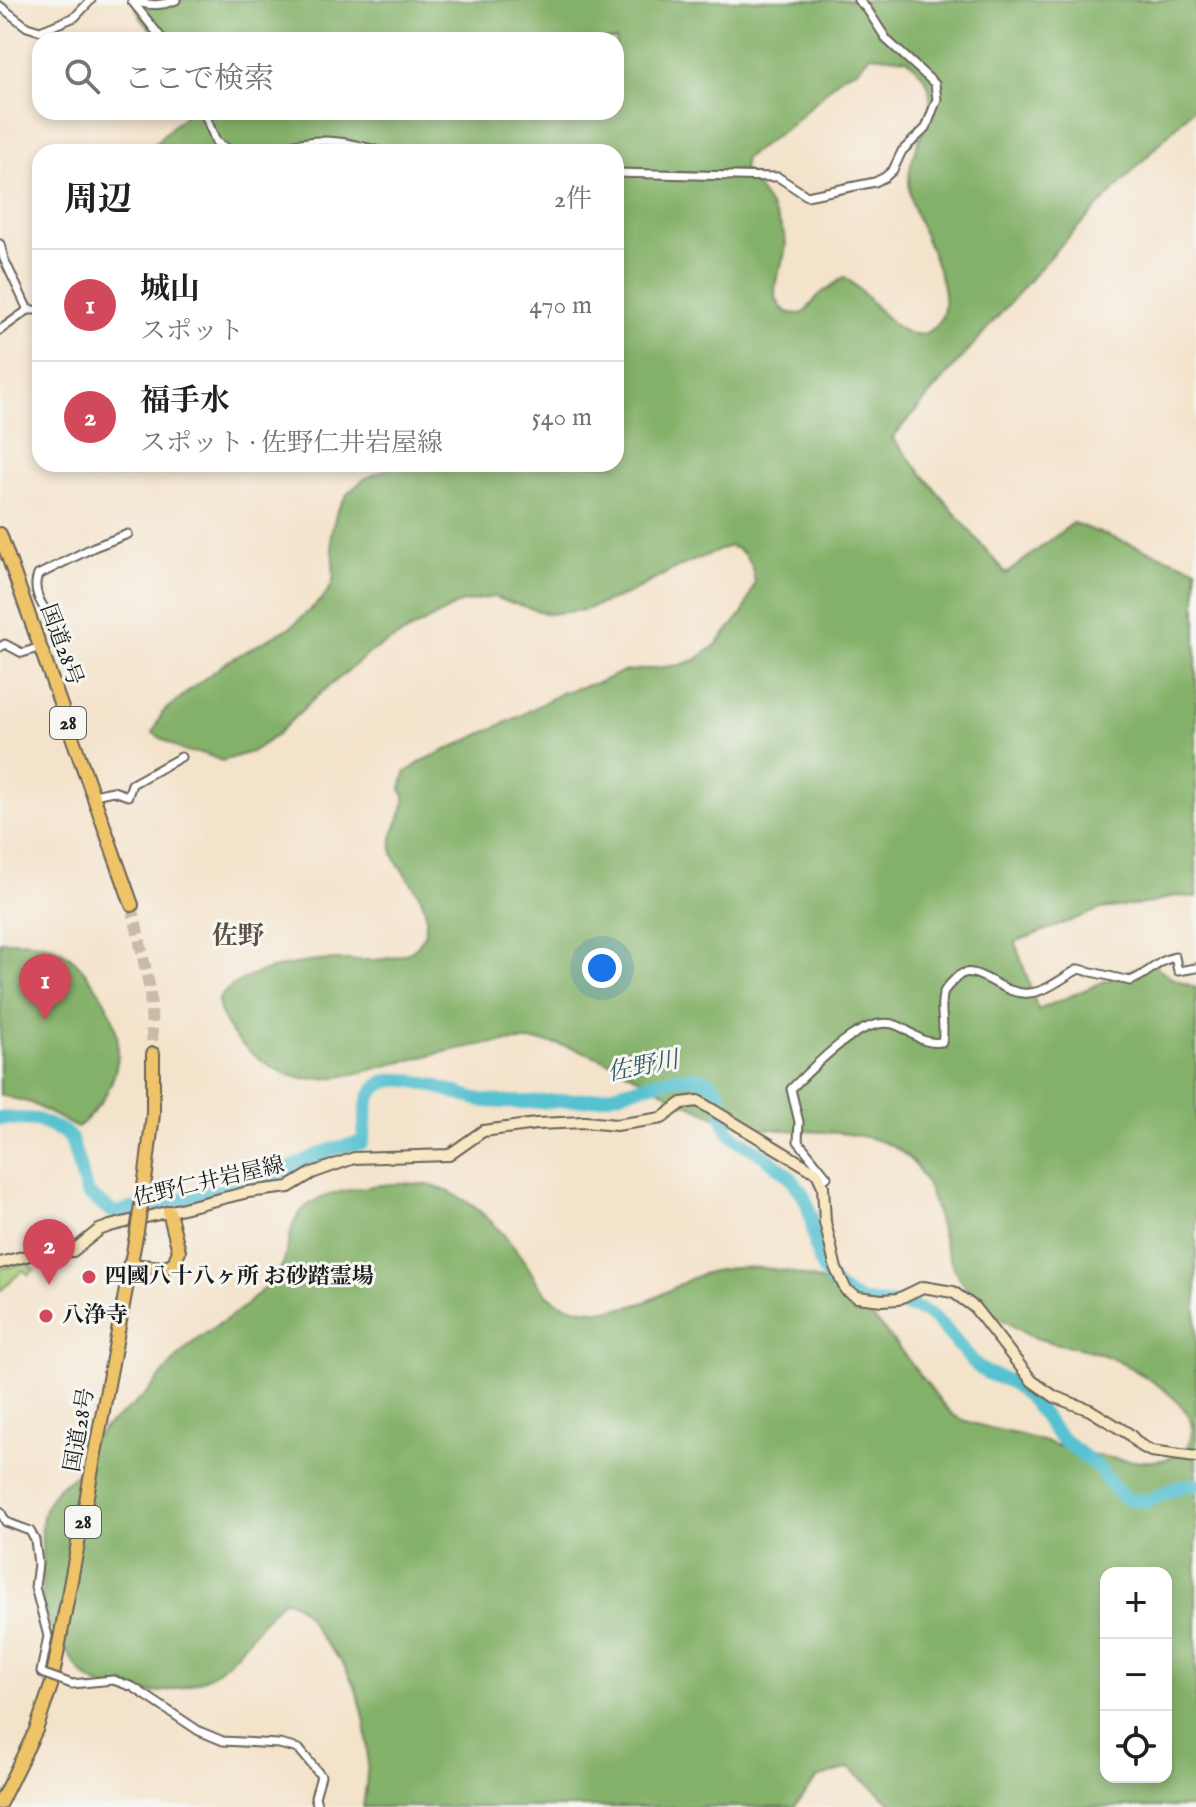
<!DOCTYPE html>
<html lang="ja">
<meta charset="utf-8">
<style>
:root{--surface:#fff;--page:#f2f2f2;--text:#202124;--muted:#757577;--line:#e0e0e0;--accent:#d1495b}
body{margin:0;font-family:"IM FELL English","Noto Serif JP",serif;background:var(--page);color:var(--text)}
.controls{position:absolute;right:24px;bottom:24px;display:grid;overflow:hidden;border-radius:16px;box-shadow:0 4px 12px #0003}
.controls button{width:72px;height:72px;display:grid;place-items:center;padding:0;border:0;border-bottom:2px solid var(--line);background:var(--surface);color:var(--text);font:40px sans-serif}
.you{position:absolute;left:602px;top:968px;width:28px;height:28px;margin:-20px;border:6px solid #fff;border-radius:50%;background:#1a73e8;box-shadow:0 0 0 12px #1a73e833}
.badge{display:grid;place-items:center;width:52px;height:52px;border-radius:50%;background:var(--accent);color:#fff;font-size:26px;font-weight:700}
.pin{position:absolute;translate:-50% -66px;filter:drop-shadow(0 2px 4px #0008)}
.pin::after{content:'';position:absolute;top:42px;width:28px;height:24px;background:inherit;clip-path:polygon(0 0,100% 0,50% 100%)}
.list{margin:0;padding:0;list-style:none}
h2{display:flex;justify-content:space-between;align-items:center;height:104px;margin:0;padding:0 32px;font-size:34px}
h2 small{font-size:26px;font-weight:400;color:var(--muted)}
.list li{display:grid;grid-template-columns:52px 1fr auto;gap:24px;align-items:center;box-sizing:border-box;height:112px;padding:0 32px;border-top:2px solid var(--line)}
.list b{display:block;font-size:30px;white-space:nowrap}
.list p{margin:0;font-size:26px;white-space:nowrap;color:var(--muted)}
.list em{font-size:26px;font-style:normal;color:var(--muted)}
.icon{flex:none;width:44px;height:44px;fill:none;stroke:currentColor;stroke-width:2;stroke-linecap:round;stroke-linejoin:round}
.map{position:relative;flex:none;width:1196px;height:1807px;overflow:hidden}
.search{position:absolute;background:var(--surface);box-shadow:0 4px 12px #0003;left:32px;top:32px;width:592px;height:88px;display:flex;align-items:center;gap:20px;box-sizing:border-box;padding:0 28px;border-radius:24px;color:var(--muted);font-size:30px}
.panel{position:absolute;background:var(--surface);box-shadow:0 4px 12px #0003;left:32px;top:144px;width:592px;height:328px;border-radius:24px}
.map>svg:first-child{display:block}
.green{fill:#a5ce79;stroke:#60754a;stroke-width:2}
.forest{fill:#84b169;stroke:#506642;stroke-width:2;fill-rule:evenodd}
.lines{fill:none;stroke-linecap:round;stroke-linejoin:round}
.river{stroke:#56c1d0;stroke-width:14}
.highway-tunnel{stroke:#c9bba8;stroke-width:12;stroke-dasharray:12 6;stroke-linecap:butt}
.street-casing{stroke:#686259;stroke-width:11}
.secondary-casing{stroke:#686259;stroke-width:14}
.highway-casing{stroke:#686259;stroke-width:16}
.street{stroke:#fff;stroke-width:7}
.secondary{stroke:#f9e7c3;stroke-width:10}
.highway{stroke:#efc469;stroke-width:12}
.street-bridge-casing{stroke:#686259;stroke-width:11;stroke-linecap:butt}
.highway-bridge-casing{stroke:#686259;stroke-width:16;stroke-linecap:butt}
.street-bridge{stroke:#fff;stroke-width:7}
.highway-bridge{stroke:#efc469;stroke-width:12}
.poi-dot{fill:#d1495b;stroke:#f6f6f2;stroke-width:3}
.labels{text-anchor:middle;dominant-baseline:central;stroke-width:6;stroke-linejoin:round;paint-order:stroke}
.shield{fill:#f6f6f2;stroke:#5d5d5c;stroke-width:2}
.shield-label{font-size:20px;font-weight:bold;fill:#1c1c1c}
.street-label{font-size:22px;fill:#1c1c1c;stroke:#f6f6f2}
.poi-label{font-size:22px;font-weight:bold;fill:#1c1c1c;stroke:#f6f6f2;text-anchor:start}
.water-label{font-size:24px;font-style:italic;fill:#335e64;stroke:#f6f6f2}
.quarter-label{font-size:26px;font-weight:bold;fill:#5d5044;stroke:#f6f6f2}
</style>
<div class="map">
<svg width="1196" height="1807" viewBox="0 0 1196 1807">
<rect width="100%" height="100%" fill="#f6f6f2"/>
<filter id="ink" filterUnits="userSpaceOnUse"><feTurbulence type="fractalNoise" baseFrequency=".0125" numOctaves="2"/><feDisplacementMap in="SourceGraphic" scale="16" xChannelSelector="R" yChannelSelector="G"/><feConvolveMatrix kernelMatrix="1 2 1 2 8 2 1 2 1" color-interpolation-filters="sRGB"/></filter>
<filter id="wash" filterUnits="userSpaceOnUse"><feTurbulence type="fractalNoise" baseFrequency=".006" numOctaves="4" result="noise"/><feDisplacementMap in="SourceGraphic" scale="32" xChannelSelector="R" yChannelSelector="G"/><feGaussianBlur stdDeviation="1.8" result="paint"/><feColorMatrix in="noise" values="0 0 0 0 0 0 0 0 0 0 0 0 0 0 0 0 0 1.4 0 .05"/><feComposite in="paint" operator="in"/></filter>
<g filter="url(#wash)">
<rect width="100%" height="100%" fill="#f4e3cb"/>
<polygon class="green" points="27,1262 34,1270 29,1275 23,1270 0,1291 0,1269"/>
<g class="forest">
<path d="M134,0h1062v106l-141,145 -163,187 114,136 67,-51 123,45v329l-23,-1 -21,7 -51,6 -86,33 23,68 112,-48 22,16 24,10v819h-300l-47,-39 -32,10 -23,29h-431c8,-49 8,-95 -18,-139 -6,-11 -16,-20 -24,-30 -11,-15 -17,-35 -37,-38 -32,26 -45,65 -87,82 -33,14 -90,19 -116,-10 -6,-7 -11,-16 -17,-25 -3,-4 -14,-20 -16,-25 -7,-19 -6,-42 -6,-61 1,-22 -4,-38 6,-59 10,-20 23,-20 32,-32 5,-8 5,-20 11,-28 13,-17 30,-26 46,-40 20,-16 32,-39 52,-56 23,-20 51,-32 72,-55 7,-6 15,-15 20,-23 12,-24 4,-50 32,-66 24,-14 92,-23 119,-16 38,9 71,45 93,76 12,18 17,35 40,43 29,9 63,6 89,-7 19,-9 35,-21 55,-26 40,-9 83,-4 120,13 39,18 69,63 96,96 9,10 19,28 30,35 14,9 56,16 73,21 31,8 162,55 164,-8 0,-30 -65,-65 -91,-75 -23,-8 -50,-9 -73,-19 -5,-3 -22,-13 -26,-16 -17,-11 -33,-25 -44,-43 -25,-42 -17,-106 -68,-131 -42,-20 -104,-9 -151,-21 -70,-18 -125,-74 -195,-82 -49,-5 -103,11 -151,22 -28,7 -61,18 -90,14 -19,-2 -39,-15 -54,-27 -17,-14 -27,-28 -31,-50 18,-32 90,-41 124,-41 33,0 87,5 84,-43 -1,-26 -26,-43 -33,-64 -8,-23 21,-44 8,-64l4,-16 17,-12 96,-44 45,-25 37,-10 22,-10 58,-7 15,-5 20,-14 28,-33 12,-31 -3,-16 -7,-11 -7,-6 -9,-3 -53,22 -50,27 -42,15 -35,4 -56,-17 -33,6 -88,48 -56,46 -42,40 -23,15 -29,9 -17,-7 -22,-3 -30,-18 9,-20 34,-28 32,-24 63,-34 31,-28 10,-14 2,-10 -3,-42 6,-22 11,-18 16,-14 34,-15h218v-312h-468l17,-19 24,-21h427v-72h-451c-17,-11 -26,-20 -31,-40zM870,55l37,4c6,7 16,14 20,23 12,29 -13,60 -17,88 -2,11 -1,20 1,30 7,32 57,105 20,130 -32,21 -62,-40 -87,-53l-25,18 -15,18c-9,2 -17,1 -23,-6 -18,-24 12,-48 3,-73 -9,-24 -26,-46 -41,-65l2,-11 47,-34 51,-49 14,-5zM1106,1573h60v204h-60z"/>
<path d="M0,941c18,0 38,-1 55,7 17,7 30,23 40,38 37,49 28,103 -18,142l-46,-25 -31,-8z"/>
</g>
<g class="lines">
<path class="river" d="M0,1118l37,2 27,12 7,7 16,54 27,20c51,-12 101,-19 151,-34 36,-12 56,-32 97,-36 5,-15 1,-32 8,-47 19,-38 86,2 117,5 33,3 70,0 103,-2 30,-3 92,-32 118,-18 21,12 9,39 23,53 6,6 14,10 21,14 19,13 42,28 52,49 14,26 5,59 28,85 28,32 56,15 89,28 22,9 40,43 60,59 9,8 23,8 33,15 17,12 27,29 39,45 12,16 32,25 46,40 8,9 14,20 24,27 6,4 16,5 23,5 19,-6 29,-17 50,-16"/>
</g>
</g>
<g filter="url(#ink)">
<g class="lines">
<polyline class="highway-tunnel" points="132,905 150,990 153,1054"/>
<defs>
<g id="street">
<polyline points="132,1 163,40"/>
<path d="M132,1c17,4 28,6 44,-1"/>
<polyline points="0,6 27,27 40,31 75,17 91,0"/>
<polyline points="204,112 216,142 233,152"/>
<path d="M259,152c51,-12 70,-17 122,0"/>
<polyline points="616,173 778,177 807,196 875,182 885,177 893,170 902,151 926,128 937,99 935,84 887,40 867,9 858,0"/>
<polyline points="0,244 4,259 28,310"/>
<polyline points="0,330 28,310 40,310"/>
<path d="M55,625c-9,-15 -25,-32 -17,-50l56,-28 34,-13"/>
<polyline points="0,647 5,644 22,653 41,647"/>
<polyline points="94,795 113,791 128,796 132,784 181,757"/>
<path d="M821,1181l6,-4 -29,-36 1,-19 -8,-33c22,-21 71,-76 105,-64 19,7 23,20 46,17 4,-16 -4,-35 2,-50 2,-5 8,-10 12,-14 19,-19 44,18 73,15 18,-1 34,-16 50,-24l51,12c17,-5 27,-21 45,-24l3,14 18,-3"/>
<polyline points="0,1511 6,1522 30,1531 35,1540 38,1564 35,1587 48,1636 41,1672 44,1674"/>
<polyline points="72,1684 113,1680 133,1687 199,1731 223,1741 279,1744 299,1749 321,1776 315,1797 318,1807"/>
</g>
<polyline id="secondary" points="0,1263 37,1253 73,1251 99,1230 110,1226 248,1192 289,1187 312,1173 354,1158 449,1155 483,1131 536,1124 585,1122 616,1125 662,1118 682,1103 698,1101 817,1173 823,1186 825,1222 836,1269 846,1290 857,1297 882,1300 898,1299 923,1287 953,1292 974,1307 1032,1381 1055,1397 1090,1410 1129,1434 1140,1445 1151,1451 1196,1457"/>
<g id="highway">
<polyline points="0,534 132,905"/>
<polyline points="146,1173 153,1114 153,1054"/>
<polyline points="129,1265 164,1268 174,1263 179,1251 169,1212"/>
<polyline points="0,1803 36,1730 51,1686 137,1231"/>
</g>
</defs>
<use href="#street" class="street-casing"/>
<use href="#secondary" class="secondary-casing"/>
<use href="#highway" class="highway-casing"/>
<use href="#street" class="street"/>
<use href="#secondary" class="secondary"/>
<use href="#highway" class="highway"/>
<defs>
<polyline id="street-bridge" points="44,1674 72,1684"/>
<polyline id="highway-bridge" points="137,1231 146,1173"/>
</defs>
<use href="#street-bridge" class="street-bridge-casing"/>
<use href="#highway-bridge" class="highway-bridge-casing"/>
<use href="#street-bridge" class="street-bridge"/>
<use href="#highway-bridge" class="highway-bridge"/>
</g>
</g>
<g class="poi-dot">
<circle cx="89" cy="1277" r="8"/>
<circle cx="46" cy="1316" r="8"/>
</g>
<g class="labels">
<g class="shield">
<rect x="50" y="707" width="36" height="32" rx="6"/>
<rect x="65" y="1506" width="36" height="32" rx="6"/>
</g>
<g class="shield-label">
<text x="68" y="723">28</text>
<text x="83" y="1522">28</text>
</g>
<g class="street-label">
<text transform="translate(61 645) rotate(70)">国道28号</text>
<text transform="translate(209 1182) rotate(-13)">佐野仁井岩屋線</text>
<text transform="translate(80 1430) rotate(-80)">国道28号</text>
</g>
<g class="poi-label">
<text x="105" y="1277">四國八十八ヶ所 お砂踏霊場</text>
<text x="62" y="1316">八浄寺</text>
</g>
<g class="water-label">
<text transform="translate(643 1067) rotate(-11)">佐野川</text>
</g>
<g class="quarter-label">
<text x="238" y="936">佐野</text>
</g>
</g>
</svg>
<div class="controls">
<button>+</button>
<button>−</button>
<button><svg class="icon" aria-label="locate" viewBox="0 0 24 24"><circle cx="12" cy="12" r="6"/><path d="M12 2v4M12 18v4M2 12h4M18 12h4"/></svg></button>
</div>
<div class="you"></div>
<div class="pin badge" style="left:45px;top:1020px">1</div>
<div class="pin badge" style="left:49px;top:1285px">2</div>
<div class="search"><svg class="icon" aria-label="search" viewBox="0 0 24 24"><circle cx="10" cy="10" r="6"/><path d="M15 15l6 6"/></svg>ここで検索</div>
<section class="panel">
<h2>周辺<small>2件</small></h2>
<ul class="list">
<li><span class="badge">1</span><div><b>城山</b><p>スポット</p></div><em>470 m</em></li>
<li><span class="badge">2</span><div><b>福手水</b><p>スポット · 佐野仁井岩屋線</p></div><em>540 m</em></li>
</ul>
</section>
</div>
